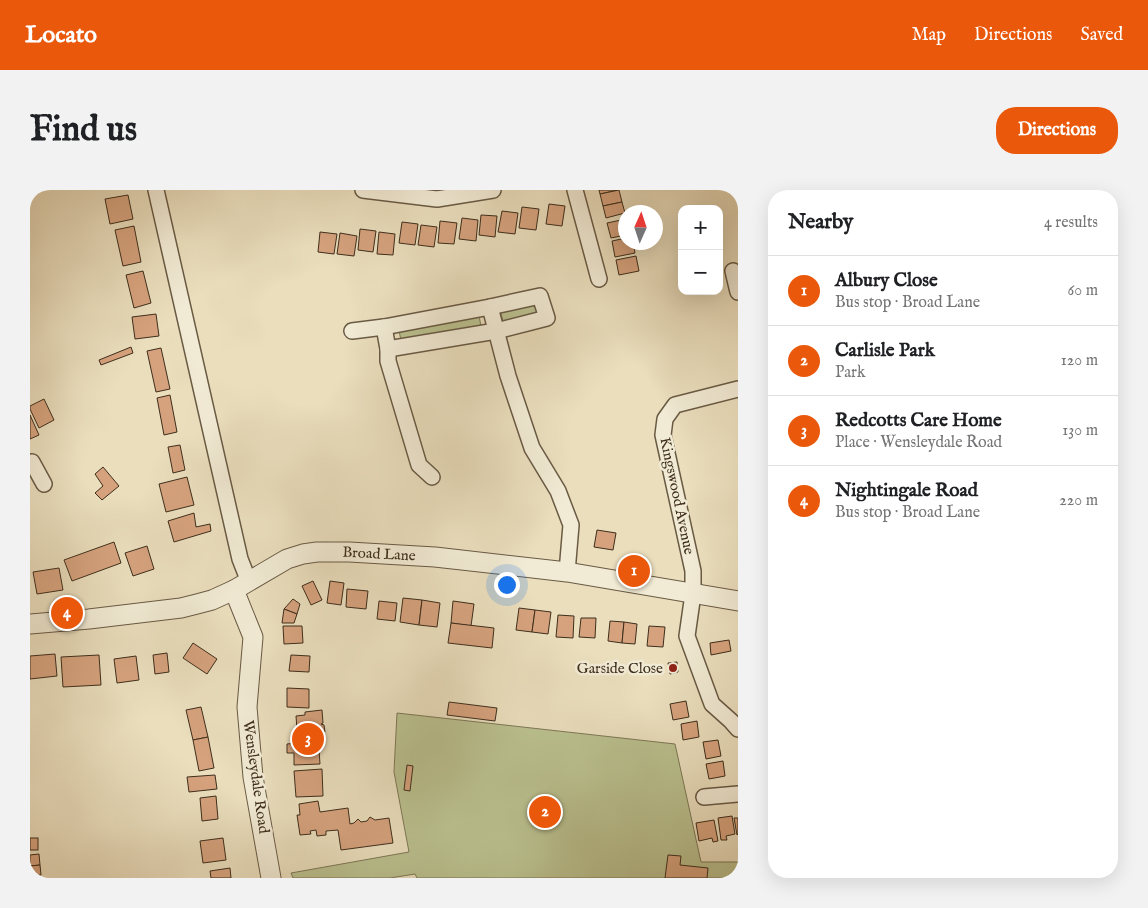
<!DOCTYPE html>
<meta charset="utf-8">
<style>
:root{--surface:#fff;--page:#f2f2f2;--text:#202124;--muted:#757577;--line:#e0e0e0;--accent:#ea580c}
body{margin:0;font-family:"IM FELL English",serif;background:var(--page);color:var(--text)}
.controls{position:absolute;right:15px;top:15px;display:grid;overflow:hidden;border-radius:10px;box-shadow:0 5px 20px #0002}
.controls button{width:45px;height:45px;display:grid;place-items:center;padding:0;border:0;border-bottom:1px solid var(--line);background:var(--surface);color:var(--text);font:25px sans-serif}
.compass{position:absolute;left:588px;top:15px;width:45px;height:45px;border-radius:50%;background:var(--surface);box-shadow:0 5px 20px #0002;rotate:3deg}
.you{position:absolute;left:476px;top:394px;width:18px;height:18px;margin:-12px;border:4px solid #fff;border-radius:50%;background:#1a73e8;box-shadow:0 0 0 8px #1a73e833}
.badge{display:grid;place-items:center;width:32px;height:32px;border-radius:50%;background:var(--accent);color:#fff;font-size:16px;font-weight:700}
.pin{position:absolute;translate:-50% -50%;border:2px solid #fff;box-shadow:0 1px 5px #0006}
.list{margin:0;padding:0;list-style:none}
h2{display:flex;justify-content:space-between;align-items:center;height:65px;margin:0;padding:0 20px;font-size:21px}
h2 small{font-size:16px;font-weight:400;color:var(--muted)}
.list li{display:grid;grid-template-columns:32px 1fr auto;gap:15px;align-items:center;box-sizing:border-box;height:70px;padding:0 20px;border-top:1px solid var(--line)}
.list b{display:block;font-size:19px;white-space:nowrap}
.list p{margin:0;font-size:16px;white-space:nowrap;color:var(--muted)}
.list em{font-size:16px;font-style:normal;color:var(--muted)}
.map{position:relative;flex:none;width:708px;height:688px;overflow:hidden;border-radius:20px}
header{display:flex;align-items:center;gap:30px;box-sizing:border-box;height:70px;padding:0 25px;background:var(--accent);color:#fff}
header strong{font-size:24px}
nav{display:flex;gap:28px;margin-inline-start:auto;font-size:18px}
.intro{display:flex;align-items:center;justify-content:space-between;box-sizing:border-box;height:120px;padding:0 30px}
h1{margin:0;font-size:35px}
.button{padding:12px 22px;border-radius:20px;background:var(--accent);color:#fff;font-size:18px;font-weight:700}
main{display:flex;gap:30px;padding:0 30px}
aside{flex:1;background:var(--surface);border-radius:20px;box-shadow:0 5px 20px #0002}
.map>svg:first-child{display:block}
.green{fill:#bac08f;stroke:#7c7756}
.building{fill:#d5a27d;stroke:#3e2e1c}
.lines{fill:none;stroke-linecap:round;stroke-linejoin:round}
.minor-casing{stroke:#695a44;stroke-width:18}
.tertiary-casing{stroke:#695a44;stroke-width:21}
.minor{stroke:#f1ead4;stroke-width:15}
.tertiary{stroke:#f1ead4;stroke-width:19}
.poi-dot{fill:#8f2418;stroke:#f1ead4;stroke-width:2}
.labels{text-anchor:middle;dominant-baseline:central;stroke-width:5;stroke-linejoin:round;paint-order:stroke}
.street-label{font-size:15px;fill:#3e2e1c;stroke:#f1ead4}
.poi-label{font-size:15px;fill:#3e2e1c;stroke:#f1ead4;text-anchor:end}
</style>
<header>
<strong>Locato</strong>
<nav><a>Map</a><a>Directions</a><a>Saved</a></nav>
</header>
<div class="intro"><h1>Find us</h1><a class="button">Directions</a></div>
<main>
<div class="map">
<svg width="708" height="688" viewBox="0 0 708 688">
<rect width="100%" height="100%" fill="#eadebd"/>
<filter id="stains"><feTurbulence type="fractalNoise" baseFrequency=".004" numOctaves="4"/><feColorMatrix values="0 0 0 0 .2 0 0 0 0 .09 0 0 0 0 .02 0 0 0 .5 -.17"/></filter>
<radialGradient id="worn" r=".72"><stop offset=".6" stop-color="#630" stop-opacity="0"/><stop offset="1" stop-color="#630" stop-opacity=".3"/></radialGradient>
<g class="green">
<polygon points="504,112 507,123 473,131 470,120"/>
<polygon points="449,125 451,137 371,151 369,140"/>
<polygon points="367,523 645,554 671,672 708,672 708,688 387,688 385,684 360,688 263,688 261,683 379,662 364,582"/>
</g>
<g class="building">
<polygon points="569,0 588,0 570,4"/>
<polygon points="589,0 592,12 573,16 570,4"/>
<polygon points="98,5 103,29 80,34 75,9"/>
<polygon points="592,12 595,23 576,28 573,16"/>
<polygon points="519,14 535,16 532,36 516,34"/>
<polygon points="492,17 509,19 506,40 489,38"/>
<polygon points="472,21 488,23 485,44 468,42"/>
<polygon points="451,25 467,26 465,47 449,45"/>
<polygon points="432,28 448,30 446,51 429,49"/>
<polygon points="596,29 596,45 581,48 577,33"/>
<polygon points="410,31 427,33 424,54 408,53"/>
<polygon points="372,32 388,34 385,55 369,53"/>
<polygon points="391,35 407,37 404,57 388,55"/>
<polygon points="104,36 111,72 93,76 85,40"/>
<polygon points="330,39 346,41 343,62 328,60"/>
<polygon points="290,42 307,44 304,64 288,62"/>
<polygon points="349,42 365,44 363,65 347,64"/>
<polygon points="310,43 327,46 324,66 307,64"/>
<polygon points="596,48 596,52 603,52 605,63 585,67 582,51"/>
<polygon points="606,66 609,81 589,85 586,70"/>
<polygon points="113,81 121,113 104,118 96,85"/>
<polygon points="126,124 129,146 105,149 102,127"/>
<polygon points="101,157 103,163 71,175 69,170"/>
<polygon points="131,158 140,199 126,202 117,161"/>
<polygon points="140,205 147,242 134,245 127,208"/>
<polygon points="14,209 24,230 9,238 0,219 0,216"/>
<polygon points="0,225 9,245 0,249"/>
<polygon points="150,255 155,280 143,283 138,257"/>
<polygon points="73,277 89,296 72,310 65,303 73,296 65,284"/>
<polygon points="157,287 164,315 136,322 129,294"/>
<polygon points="164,323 166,337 180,334 181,341 144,352 138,331"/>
<polygon points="567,340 586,343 583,360 564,357"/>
<polygon points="84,352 91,373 42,391 34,370"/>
<polygon points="117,356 124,379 103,386 95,363"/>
<polygon points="29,378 33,400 7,404 3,382"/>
<polygon points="283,391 292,410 281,415 272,396"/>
<polygon points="300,391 314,393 311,415 297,413"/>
<polygon points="317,399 338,401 336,419 316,417"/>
<polygon points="373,408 392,410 389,435 370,432"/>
<polygon points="263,409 270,414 267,424 254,419"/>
<polygon points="392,410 410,413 407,437 389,435"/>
<polygon points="349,411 367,413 365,431 347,429"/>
<polygon points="423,411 444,414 441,436 421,433"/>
<polygon points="489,418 505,420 502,442 486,440"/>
<polygon points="254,419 267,424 264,433 252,433"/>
<polygon points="505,420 521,422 518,444 502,442"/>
<polygon points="528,425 544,426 543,448 526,447"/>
<polygon points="551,428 566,428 565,448 549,447"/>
<polygon points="580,431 594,432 592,453 578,451"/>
<polygon points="594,432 607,434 605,454 592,453"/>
<polygon points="421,433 464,438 462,458 418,453"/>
<polygon points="253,436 272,436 273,453 254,454"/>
<polygon points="619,436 635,437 633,457 617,456"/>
<polygon points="699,450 701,461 681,465 680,453"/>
<polygon points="163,453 187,469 177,484 153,468"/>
<polygon points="137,463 139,482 125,484 123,465"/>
<polygon points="25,464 27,486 0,489 0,466"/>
<polygon points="69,465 71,495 33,497 31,467"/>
<polygon points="261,465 280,466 279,482 259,481"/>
<polygon points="106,466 109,490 87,493 84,469"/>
<polygon points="647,472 648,482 640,484 638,473"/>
<polygon points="257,498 279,499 279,518 257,517"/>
<polygon points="656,511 659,527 643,530 640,514"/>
<polygon points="419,512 467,518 465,531 417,525"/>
<polygon points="171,517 178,547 163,550 156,520"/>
<polygon points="292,520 293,533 291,534 294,535 295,542 292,544 288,545 290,574 264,575 264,563 257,563 257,554 268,553 266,526 275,525 275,522"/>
<polygon points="667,531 669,547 653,550 651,534"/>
<polygon points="178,547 184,578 169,581 163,550"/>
<polygon points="688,550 691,566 676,569 673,552"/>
<polygon points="693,571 695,586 679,589 676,574"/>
<polygon points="377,575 383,576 380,601 374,600"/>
<polygon points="292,579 293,606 266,607 264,581"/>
<polygon points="185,585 187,599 159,602 157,587"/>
<polygon points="186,606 188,629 172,631 170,608"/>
<polygon points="288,611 290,622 318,618 320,634 324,633 328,629 331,632 337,631 340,627 345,630 359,628 363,653 311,660 308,640 296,641 296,645 287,646 286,640 280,641 281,644 270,645 267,625 270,625 269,614"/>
<polygon points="702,626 705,644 696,646 697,650 691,650 688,628"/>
<polygon points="704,628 708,628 708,644 707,645"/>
<polygon points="684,630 688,651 683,652 682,648 669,651 666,633"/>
<rect x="0" y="648" width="8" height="12"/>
<polygon points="193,648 196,670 173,673 170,651"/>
<polygon points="9,664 10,675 0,676 0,665"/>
<polygon points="638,665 651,666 650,675 678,678 677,688 635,688"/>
<polygon points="10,675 11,685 0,686 0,676"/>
<polygon points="200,678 201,688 181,688 180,681"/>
</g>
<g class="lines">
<defs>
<g id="minor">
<polyline points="126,0 210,369 219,392"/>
<polyline points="333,0 407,9 463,0"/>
<polyline points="545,0 569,89"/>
<polyline points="703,81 708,102"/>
<polyline points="354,137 358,159 466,141 517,128 510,106 460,117"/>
<polyline points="322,141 354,137 460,117 478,186 502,258 528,301 541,335 537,382"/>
<polyline points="358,159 358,171 389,275 402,287"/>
<polyline points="708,199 645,215 635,229 633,245 663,381 663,404 657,446 682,514 701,531 708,539"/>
<polyline points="0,273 2,272 14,294"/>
<polyline points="674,607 708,604"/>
</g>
<g id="tertiary">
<polyline points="204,400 223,447 217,517 223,587 241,688"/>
<polyline points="0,434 59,429 151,418 167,414 182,410 204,400 257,369 273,364 287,362 319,362 405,367 537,382 708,411"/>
</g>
</defs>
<use href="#minor" class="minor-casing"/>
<use href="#tertiary" class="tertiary-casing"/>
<use href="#minor" class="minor"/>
<use href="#tertiary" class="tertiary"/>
</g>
<circle class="poi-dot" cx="643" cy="478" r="5"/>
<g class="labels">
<g class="street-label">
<text transform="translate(647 306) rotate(78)">Kingswood Avenue</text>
<text transform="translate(349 364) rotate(3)">Broad Lane</text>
<text transform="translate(226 587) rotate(82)">Wensleydale Road</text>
</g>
<g class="poi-label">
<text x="633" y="478">Garside Close</text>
</g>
</g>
<rect width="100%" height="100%" filter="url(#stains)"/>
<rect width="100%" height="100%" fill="url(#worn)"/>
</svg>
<div class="controls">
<button>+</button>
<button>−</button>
</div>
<svg class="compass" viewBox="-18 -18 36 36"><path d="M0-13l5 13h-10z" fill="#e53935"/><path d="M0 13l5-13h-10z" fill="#757577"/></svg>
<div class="you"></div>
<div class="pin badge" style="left:604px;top:381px">1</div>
<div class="pin badge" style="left:515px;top:622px">2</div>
<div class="pin badge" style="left:278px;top:549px">3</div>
<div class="pin badge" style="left:37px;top:423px">4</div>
</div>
<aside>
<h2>Nearby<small>4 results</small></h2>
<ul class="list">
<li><span class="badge">1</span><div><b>Albury Close</b><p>Bus stop · Broad Lane</p></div><em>60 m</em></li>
<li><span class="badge">2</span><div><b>Carlisle Park</b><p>Park</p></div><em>120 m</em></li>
<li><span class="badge">3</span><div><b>Redcotts Care Home</b><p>Place · Wensleydale Road</p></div><em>130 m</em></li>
<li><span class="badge">4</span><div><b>Nightingale Road</b><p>Bus stop · Broad Lane</p></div><em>220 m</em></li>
</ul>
</aside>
</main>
